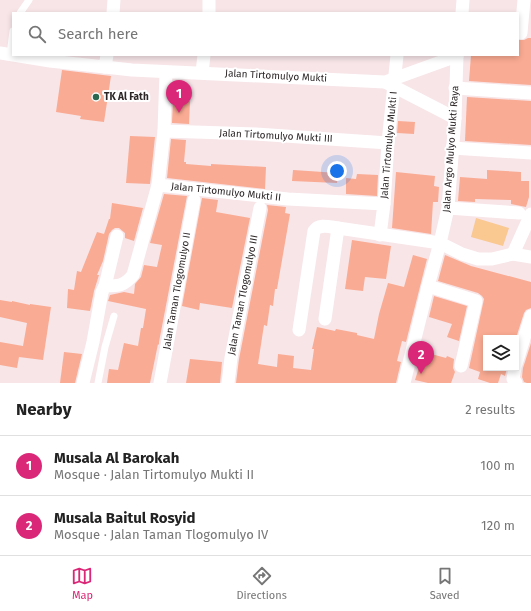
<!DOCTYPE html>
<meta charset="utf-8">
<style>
:root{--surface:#fff;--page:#f6f6f6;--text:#222;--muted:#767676;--line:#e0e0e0;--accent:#db2777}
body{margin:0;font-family:"Fira Sans",sans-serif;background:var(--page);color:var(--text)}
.controls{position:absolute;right:12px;bottom:12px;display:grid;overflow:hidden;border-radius:0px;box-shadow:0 2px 6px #0003}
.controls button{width:36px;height:36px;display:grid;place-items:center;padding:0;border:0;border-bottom:1px solid var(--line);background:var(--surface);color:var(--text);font:20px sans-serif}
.you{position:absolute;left:337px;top:171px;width:14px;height:14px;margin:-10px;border:3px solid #fff;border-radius:50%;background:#1a73e8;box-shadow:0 0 0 6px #1a73e833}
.badge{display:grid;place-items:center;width:26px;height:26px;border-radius:50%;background:var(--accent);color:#fff;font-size:13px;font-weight:700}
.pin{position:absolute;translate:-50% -33px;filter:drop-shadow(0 1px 2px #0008)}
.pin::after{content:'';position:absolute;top:21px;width:14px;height:12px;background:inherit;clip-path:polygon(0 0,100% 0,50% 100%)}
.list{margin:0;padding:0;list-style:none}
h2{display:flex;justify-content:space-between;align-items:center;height:52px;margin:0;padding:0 16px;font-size:17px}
h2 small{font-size:13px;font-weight:400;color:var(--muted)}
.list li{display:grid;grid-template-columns:26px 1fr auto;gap:12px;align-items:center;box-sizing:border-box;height:60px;padding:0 16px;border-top:1px solid var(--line)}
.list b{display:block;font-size:15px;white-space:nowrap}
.list p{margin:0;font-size:13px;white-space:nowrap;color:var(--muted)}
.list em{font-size:13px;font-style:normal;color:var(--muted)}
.icon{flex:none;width:22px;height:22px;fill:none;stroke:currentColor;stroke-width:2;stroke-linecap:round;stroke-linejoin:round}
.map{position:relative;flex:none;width:531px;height:383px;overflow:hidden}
.search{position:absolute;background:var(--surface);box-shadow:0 2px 6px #0003;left:12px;right:12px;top:12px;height:44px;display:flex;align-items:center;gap:10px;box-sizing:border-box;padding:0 14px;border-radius:0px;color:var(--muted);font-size:15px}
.sheet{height:172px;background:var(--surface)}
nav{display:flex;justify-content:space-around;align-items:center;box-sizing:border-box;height:56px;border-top:1px solid var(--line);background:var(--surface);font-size:11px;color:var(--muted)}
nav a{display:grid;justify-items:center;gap:2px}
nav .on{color:var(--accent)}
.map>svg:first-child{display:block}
.pitch{fill:#fac891}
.building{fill:#faab93}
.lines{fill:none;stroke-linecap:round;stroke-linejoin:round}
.lane{stroke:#fff;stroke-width:7}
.street{stroke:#fff;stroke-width:13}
.poi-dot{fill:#2e674f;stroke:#fff;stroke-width:1.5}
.labels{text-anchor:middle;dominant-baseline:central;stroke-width:4;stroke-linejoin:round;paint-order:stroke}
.street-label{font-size:10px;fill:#2c2627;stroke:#fff}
.poi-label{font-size:10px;font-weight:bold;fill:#2c2627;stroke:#fff;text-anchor:start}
</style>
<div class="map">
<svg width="531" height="383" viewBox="0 0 531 383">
<rect width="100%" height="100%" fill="#f7e5e8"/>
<polygon class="pitch" points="476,218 509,228 503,246 471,237"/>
<g class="building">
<polygon points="528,38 531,38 531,85 469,81 471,55 518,55 518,40 524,40"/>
<polygon points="62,70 111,76 104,122 80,119 81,116 56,112"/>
<polygon points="467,97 531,101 531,145 465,141"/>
<polygon points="173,100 190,101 189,124 172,123"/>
<polygon points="398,121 415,122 414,134 397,133"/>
<polygon points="130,136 155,137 150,184 126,183"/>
<polygon points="171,139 186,140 184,162 186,162 186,164 211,166 211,164 266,167 265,189 167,178"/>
<polygon points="293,170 338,173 337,183 292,181"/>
<polygon points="487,170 521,172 521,181 529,181 529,197 526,207 511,204 511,200 475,199 475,202 458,201 460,177 487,179"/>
<polygon points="396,172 435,176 434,186 439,187 438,202 433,202 431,234 392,228"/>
<polygon points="357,174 378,175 377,196 346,194 346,178 356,179"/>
<polygon points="164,194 187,196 159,342 159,345 158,344 150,383 107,383 109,369 118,370 124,343 138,346 141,328 143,328 146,309 108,301 110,295 124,292 134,294 135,284 141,277 144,265 157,267 162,245 150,243"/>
<polygon points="202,198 218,200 216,212 250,218 232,308 200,303 199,310 182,306"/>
<polygon points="112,203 143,208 134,241 125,238 125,233 119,228 115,228 112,230 109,234 103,261 97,275 99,275 94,291 90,311 67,308 68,289 74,290 77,271 81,272 97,232 104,234 109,219 110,219"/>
<polygon points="267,205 286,207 285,213 290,214 277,289 275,289 273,306 270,305 267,326 264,325 258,364 277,367 278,354 294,356 293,368 311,370 314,349 312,349 317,327 335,331 336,329 357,333 357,335 374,339 379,314 388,283 404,287 413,255 427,259 406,342 402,341 397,361 401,362 396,383 236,383 239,359 268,210"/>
<polygon points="352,240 391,246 386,279 365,277 363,291 345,289"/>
<polygon points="445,255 471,266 531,282 531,308 526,310 524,313 516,338 486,338 486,368 507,368 505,376 501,374 498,383 490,383 478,379 480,372 469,368 484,299 482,296 478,293 438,281"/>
<polygon points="434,296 467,306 459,341 447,337 452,324 429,317"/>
<polygon points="0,300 12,302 12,301 30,305 30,304 51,307 43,360 19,357 17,368 0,365 0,342 23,346 27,323 0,317"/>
<polygon points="531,343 531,383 527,383 524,382 522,377 523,368"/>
<polygon points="64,352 82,354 75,383 60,383"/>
<polygon points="424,352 446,358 447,356 454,359 453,368 455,372 451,383 428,383 415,380"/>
<polygon points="190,359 222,362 220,383 186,383"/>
</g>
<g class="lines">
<g class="lane">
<polyline points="20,13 29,0"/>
<polyline points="10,55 13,31"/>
<polyline points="98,383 105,347 114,316"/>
</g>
<g class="street">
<polyline points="113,13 114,0"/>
<polyline points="209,13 209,0"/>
<polyline points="462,13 463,0"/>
<polyline points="521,33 524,0"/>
<polyline points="0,53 50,61 132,70 385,82 457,56"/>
<polyline points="105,67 107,55"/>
<polyline points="202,73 204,55"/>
<polyline points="387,83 455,118"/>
<polyline points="455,88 531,93"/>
<polyline points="164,131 256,134 388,143"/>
<polyline points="452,148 531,153"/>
<polyline points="158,185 288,199 384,204"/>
<polyline points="448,208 519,213"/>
<polyline points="380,235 384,204 388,143 397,55"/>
<polyline points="513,254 531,214"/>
<polyline points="105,286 117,236"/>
<polyline points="428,286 476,301 461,366"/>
<polyline points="325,319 338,228 440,243 462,254 478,259 492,259 513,254 531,257"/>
<path d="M299,330l15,-99c5,-8 16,-4 24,-3"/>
<polyline points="516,364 531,316"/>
<polyline points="515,368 513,379 516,383"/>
<path d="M83,383l10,-41 9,-50 3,-6c14,0 19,0 28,-11l25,-90 6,-54 2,-59"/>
<polyline points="160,383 194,200"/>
<polyline points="228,383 231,358 260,208"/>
<polyline points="404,383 428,286 440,243 448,208 455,118 457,55"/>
</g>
</g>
<circle class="poi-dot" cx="96" cy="97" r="4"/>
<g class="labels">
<g class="street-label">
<text transform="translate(276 76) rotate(3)">Jalan Tirtomulyo Mukti</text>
<text transform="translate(276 136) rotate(3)">Jalan Tirtomulyo Mukti III</text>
<text transform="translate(389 145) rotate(-85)">Jalan Tirtomulyo Mukti I</text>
<text transform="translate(451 149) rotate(-86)">Jalan Argo Mulyo Mukti Raya</text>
<text transform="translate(226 192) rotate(6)">Jalan Tirtomulyo Mukti II</text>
<text transform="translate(177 291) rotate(-80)">Jalan Taman Tlogomulyo II</text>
<text transform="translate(243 295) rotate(-79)">Jalan Taman Tlogomulyo III</text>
</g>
<g class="poi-label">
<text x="104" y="97">TK Al Fath</text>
</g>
</g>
</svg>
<div class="controls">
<button><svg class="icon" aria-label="layers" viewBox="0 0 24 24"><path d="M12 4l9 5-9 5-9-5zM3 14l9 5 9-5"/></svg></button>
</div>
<div class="you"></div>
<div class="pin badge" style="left:179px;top:113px">1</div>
<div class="pin badge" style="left:421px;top:374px">2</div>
<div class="search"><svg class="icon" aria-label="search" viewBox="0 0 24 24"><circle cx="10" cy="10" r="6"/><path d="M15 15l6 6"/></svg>Search here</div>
</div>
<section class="sheet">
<h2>Nearby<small>2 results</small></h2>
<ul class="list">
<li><span class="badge">1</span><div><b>Musala Al Barokah</b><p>Mosque · Jalan Tirtomulyo Mukti II</p></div><em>100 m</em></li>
<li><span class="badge">2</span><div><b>Musala Baitul Rosyid</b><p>Mosque · Jalan Taman Tlogomulyo IV</p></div><em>120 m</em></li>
</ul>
</section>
<nav>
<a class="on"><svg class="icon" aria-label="map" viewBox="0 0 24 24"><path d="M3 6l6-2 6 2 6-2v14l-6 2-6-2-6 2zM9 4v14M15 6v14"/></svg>Map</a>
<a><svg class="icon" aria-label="directions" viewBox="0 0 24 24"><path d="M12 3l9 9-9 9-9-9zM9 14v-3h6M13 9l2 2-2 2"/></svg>Directions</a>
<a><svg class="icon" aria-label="saved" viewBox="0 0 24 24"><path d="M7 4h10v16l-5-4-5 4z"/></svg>Saved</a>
</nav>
